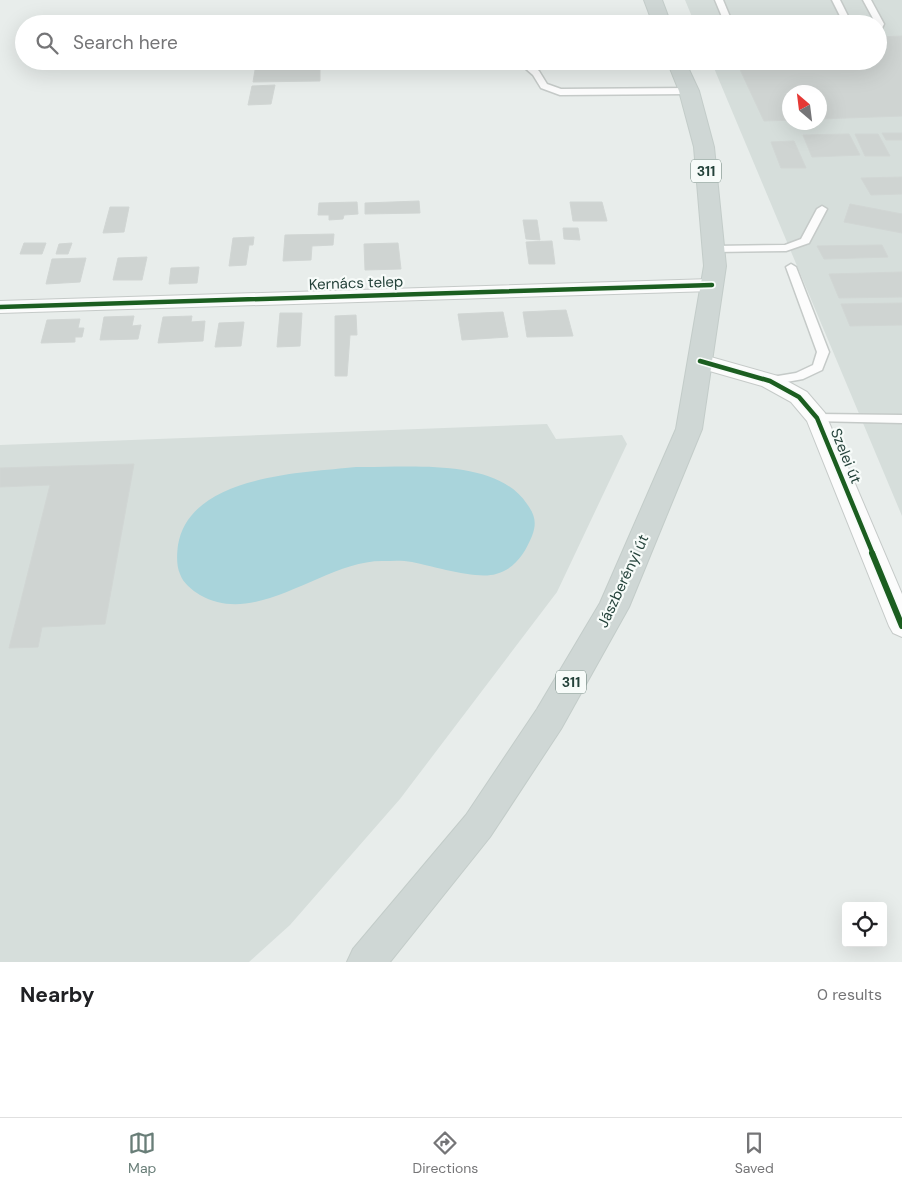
<!DOCTYPE html>
<meta charset="utf-8">
<style>
:root{--surface:#fff;--page:#f2f2f2;--text:#202124;--muted:#757577;--line:#e0e0e0;--accent:#697e78}
body{margin:0;font-family:"DM Sans",sans-serif;background:var(--page);color:var(--text)}
.controls{position:absolute;right:15px;bottom:15px;display:grid;overflow:hidden;border-radius:5px;box-shadow:0 5px 20px #0002}
.controls button{width:45px;height:45px;display:grid;place-items:center;padding:0;border:0;border-bottom:1px solid var(--line);background:var(--surface);color:var(--text);font:25px sans-serif}
.compass{position:absolute;left:782px;top:85px;width:45px;height:45px;border-radius:50%;background:var(--surface);box-shadow:0 5px 20px #0002;rotate:332deg}
.list{margin:0;padding:0;list-style:none}
h2{display:flex;justify-content:space-between;align-items:center;height:65px;margin:0;padding:0 20px;font-size:21px}
h2 small{font-size:16px;font-weight:400;color:var(--muted)}
.icon{flex:none;width:28px;height:28px;fill:none;stroke:currentColor;stroke-width:2;stroke-linecap:round;stroke-linejoin:round}
.map{position:relative;flex:none;width:902px;height:962px;overflow:hidden}
.search{position:absolute;background:var(--surface);box-shadow:0 5px 20px #0002;left:15px;right:15px;top:15px;height:55px;display:flex;align-items:center;gap:12px;box-sizing:border-box;padding:0 18px;border-radius:28px;color:var(--muted);font-size:19px}
.sheet{height:155px;background:var(--surface)}
nav{display:flex;justify-content:space-around;align-items:center;box-sizing:border-box;height:70px;border-top:1px solid var(--line);background:var(--surface);font-size:14px;color:var(--muted)}
nav a{display:grid;justify-items:center;gap:2px}
nav .on{color:var(--accent)}
.map>svg:first-child{display:block}
.built{fill:#d6dedb;fill-rule:evenodd}
.water{fill:#a9d4db}
.building{fill:#cfd4d2;stroke:#d1d6d4}
.lines{fill:none;stroke-linecap:round;stroke-linejoin:round}
.lane-casing{stroke:#c5cac8;stroke-width:3}
.street-casing{stroke:#c5cac8;stroke-width:2}
.primary-casing{stroke:#c3ccc9;stroke-width:2}
.lane{fill:#fcfcfc;fill-rule:evenodd}
.street{fill:#fcfcfc;fill-rule:evenodd}
.primary{fill:#cfd7d5;fill-rule:evenodd}
.cycleway-far1-casing{stroke:#f7fbf9;stroke-width:8}
.cycleway-casing{stroke:#f7fbf9;stroke-width:9}
.cycleway-far1{stroke:#1b5e20;stroke-width:4.5}
.cycleway{stroke:#1b5e20;stroke-width:6}
.labels{text-anchor:middle;dominant-baseline:central;stroke-width:4.5;stroke-linejoin:round;paint-order:stroke}
.shield{fill:#f7fbf9;stroke:#637a73;stroke-width:1}
.shield-label{font-size:14px;font-weight:bold;fill:#24423a}
.street-label{font-size:15px;fill:#24423a;stroke:#f7fbf9}
</style>
<div class="map">
<svg width="902" height="962" viewBox="0 0 902 962">
<rect width="100%" height="100%" fill="#e8edeb"/>
<g class="built">
<path d="M685,0h217v516l-191,-455h167v-37h-183zM790,92h30v30h-30z"/>
<polygon points="547,424 556,439 622,435 627,444 557,592 400,799 290,925 249,962 0,962 0,445"/>
</g>
<path class="water" d="M356,467c51,1 140,-10 171,37 8,11 10,19 5,32 -7,17 -17,33 -36,38 -19,6 -64,-8 -84,-12 -10,-2 -20,-1 -30,-1 -59,0 -124,67 -182,34 -8,-5 -17,-12 -20,-21 -4,-8 -3,-21 -2,-29 12,-70 123,-72 178,-78z"/>
<g class="building">
<polygon points="902,36 902,116 820,119 820,92 790,92 790,120 764,121 736,61 878,61 878,37"/>
<polygon points="320,69 320,81 253,82 255,70"/>
<polygon points="275,85 271,104 248,105 252,86"/>
<polygon points="882,133 902,133 902,140 886,140"/>
<polygon points="849,134 860,155 812,157 803,135"/>
<polygon points="855,134 878,134 890,156 865,156"/>
<polygon points="794,141 806,168 781,168 771,142"/>
<polygon points="902,177 902,194 871,195 861,178"/>
<polygon points="419,201 420,213 365,214 365,203"/>
<polygon points="357,202 358,214 344,215 343,219 329,220 329,215 318,215 319,203"/>
<polygon points="570,202 602,202 607,221 573,221"/>
<polygon points="850,204 902,214 902,233 844,222"/>
<polygon points="110,207 129,207 124,232 103,233"/>
<polygon points="523,220 537,220 540,240 526,239"/>
<polygon points="563,228 578,228 580,240 564,239"/>
<polygon points="334,234 333,245 312,246 311,260 283,261 285,235"/>
<polygon points="254,237 253,245 249,245 246,265 229,266 233,238"/>
<polygon points="552,241 555,264 529,264 526,242"/>
<polygon points="24,243 46,243 42,254 20,254"/>
<polygon points="72,243 68,254 56,254 59,244"/>
<polygon points="398,243 401,269 365,270 364,244"/>
<polygon points="882,245 888,257 824,259 817,246"/>
<polygon points="147,257 142,280 113,280 118,258"/>
<polygon points="86,258 80,282 46,284 52,259"/>
<polygon points="199,267 197,283 169,284 171,268"/>
<polygon points="902,272 902,297 839,298 829,274"/>
<polygon points="902,303 902,325 850,326 841,304"/>
<polygon points="566,310 573,336 527,337 523,312"/>
<polygon points="503,312 508,337 462,340 458,314"/>
<polygon points="280,313 302,313 300,346 277,347"/>
<polygon points="356,315 357,335 350,335 347,376 335,376 335,316"/>
<polygon points="134,316 132,326 141,325 138,339 100,340 104,317"/>
<polygon points="192,316 191,322 205,321 203,341 158,343 163,317"/>
<polygon points="80,319 78,328 84,328 82,337 75,337 75,342 41,343 47,320"/>
<polygon points="244,322 241,346 215,347 219,323"/>
<polygon points="134,464 105,624 42,627 38,647 9,648 50,485 0,487 0,468"/>
</g>
<g class="lines">
<defs>
<g id="lane">
<polygon points="715,0 723,0 733,24 725,24"/>
<polygon points="832,0 840,0 852,24 844,24"/>
<polygon points="863,0 871,0 884,24 881,30 878,30 878,24 876,24"/>
<polygon points="347,20 353,20 355,24 347,24"/>
<polygon points="443,20 449,20 450,22 449,24 441,24"/>
<polygon points="499,61 523,61 531,64 539,71 547,84 561,89 689,88 693,91 689,94 560,95 541,88 533,75 525,68"/>
<polygon points="822,206 827,209 809,243 786,251 714,252 709,249 714,246 785,245 801,239 817,209"/>
<polygon points="791,264 796,267 829,352 822,370 803,379 770,385 766,384 764,381 766,378 796,373 813,365 817,352 786,267"/>
<polygon points="817,414 902,415 902,423 813,421 811,418 813,415"/>
</g>
<g id="street">
<polygon points="712,279 719,281 722,285 719,289 712,291 0,313 0,301"/>
<polygon points="700,354 778,376 807,392 825,413 902,594 902,637 893,633 889,626 807,421 791,402 762,386 692,366 689,361 692,356"/>
</g>
<g id="primary">
<polygon points="644,0 662,0 671,24 653,24"/>
<polygon points="667,61 685,61 699,91 714,147 726,266 702,429 629,607 561,729 490,837 390,962 347,962 353,949 466,815 537,709 600,603 676,429 704,266 694,147 679,91"/>
</g>
</defs>
<use href="#lane" class="lane-casing"/>
<use href="#street" class="street-casing"/>
<use href="#primary" class="primary-casing"/>
<use href="#lane" class="lane"/>
<use href="#street" class="street"/>
<use href="#primary" class="primary"/>
<defs>
<g id="cycleway-far1">
<polyline points="0,307 712,285"/>
<polyline points="700,361 770,381 799,397 817,418 873,554"/>
</g>
<polyline id="cycleway" points="872,553 902,626"/>
</defs>
<use href="#cycleway-far1" class="cycleway-far1-casing"/>
<use href="#cycleway" class="cycleway-casing"/>
<use href="#cycleway-far1" class="cycleway-far1"/>
<use href="#cycleway" class="cycleway"/>
</g>
<g class="labels">
<g class="shield">
<rect x="691" y="159.5" width="30" height="23" rx="4"/>
<rect x="556" y="670.5" width="30" height="23" rx="4"/>
</g>
<g class="shield-label">
<text x="706" y="171">311</text>
<text x="571" y="682">311</text>
</g>
<g class="street-label">
<text transform="translate(356 283) rotate(-2)">Kernács telep</text>
<text transform="translate(846 456) rotate(68)">Szelei út</text>
<text transform="translate(623 581) rotate(-65)">Jászberényi út</text>
</g>
</g>
</svg>
<div class="controls">
<button><svg class="icon" aria-label="locate" viewBox="0 0 24 24"><circle cx="12" cy="12" r="6"/><path d="M12 2v4M12 18v4M2 12h4M18 12h4"/></svg></button>
</div>
<svg class="compass" viewBox="-18 -18 36 36"><path d="M0-13l5 13h-10z" fill="#e53935"/><path d="M0 13l5-13h-10z" fill="#757577"/></svg>
<div class="search"><svg class="icon" aria-label="search" viewBox="0 0 24 24"><circle cx="10" cy="10" r="6"/><path d="M15 15l6 6"/></svg>Search here</div>
</div>
<section class="sheet">
<h2>Nearby<small>0 results</small></h2>
<ul class="list">
</ul>
</section>
<nav>
<a class="on"><svg class="icon" aria-label="map" viewBox="0 0 24 24"><path d="M3 6l6-2 6 2 6-2v14l-6 2-6-2-6 2zM9 4v14M15 6v14"/></svg>Map</a>
<a><svg class="icon" aria-label="directions" viewBox="0 0 24 24"><path d="M12 3l9 9-9 9-9-9zM9 14v-3h6M13 9l2 2-2 2"/></svg>Directions</a>
<a><svg class="icon" aria-label="saved" viewBox="0 0 24 24"><path d="M7 4h10v16l-5-4-5 4z"/></svg>Saved</a>
</nav>
